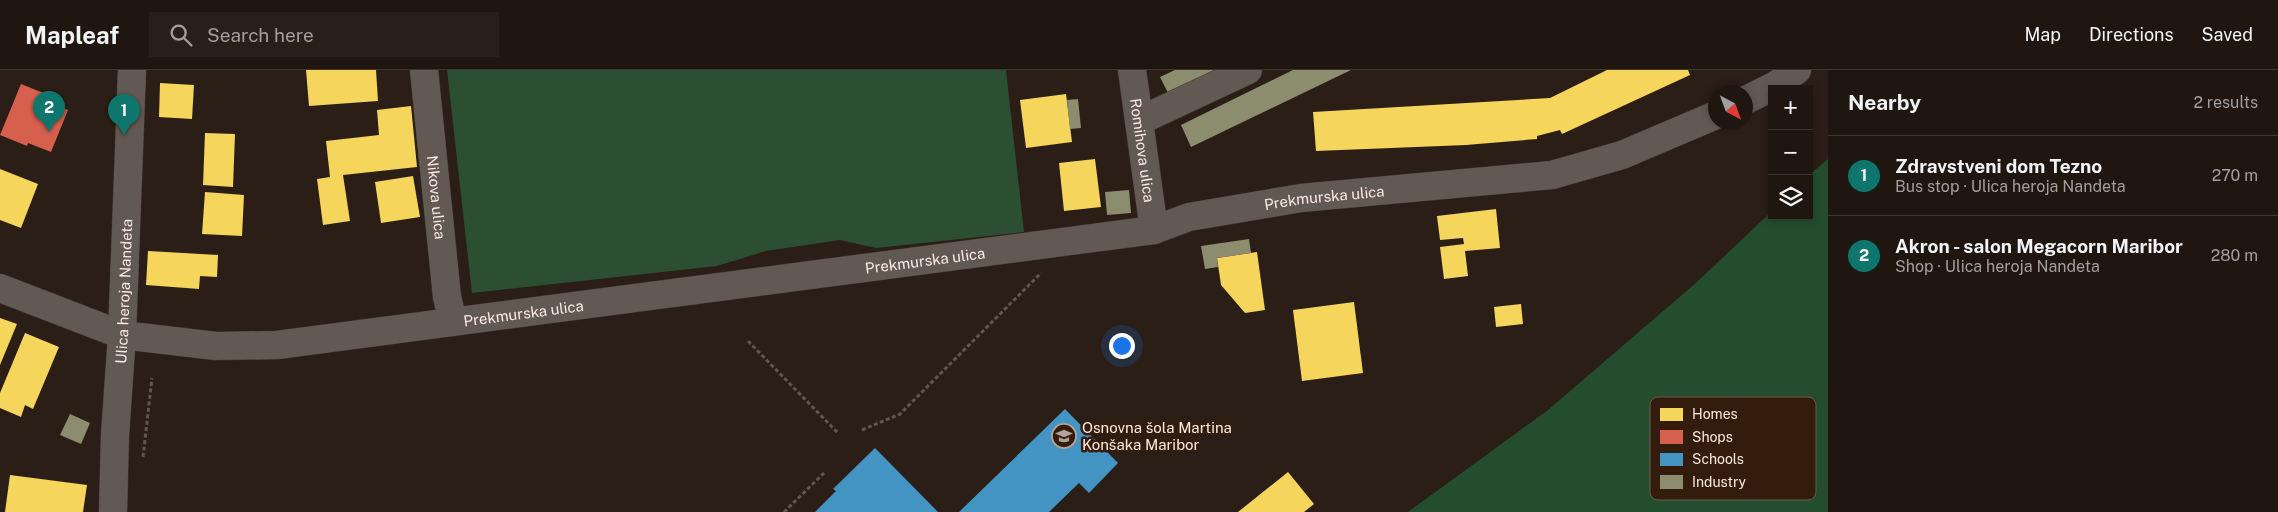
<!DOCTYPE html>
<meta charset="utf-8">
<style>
:root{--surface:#201610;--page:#281f19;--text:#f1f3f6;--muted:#a29f9f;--line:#3d3530;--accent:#0f766e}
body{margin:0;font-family:"Public Sans",sans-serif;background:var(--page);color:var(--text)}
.controls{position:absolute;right:15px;top:15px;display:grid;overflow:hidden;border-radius:0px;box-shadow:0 2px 8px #0003}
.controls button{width:45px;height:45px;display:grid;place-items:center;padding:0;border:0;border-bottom:1px solid var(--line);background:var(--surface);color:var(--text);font:25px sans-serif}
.compass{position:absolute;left:1708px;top:15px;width:45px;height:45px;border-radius:50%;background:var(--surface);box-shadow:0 2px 8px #0003;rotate:139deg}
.you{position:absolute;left:1121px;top:275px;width:18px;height:18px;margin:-12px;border:4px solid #fff;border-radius:50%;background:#1a73e8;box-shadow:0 0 0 8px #1a73e833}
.badge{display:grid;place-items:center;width:32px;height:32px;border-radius:50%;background:var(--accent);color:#fff;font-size:16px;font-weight:700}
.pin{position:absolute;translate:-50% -41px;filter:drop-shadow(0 1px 2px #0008)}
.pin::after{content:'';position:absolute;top:26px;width:18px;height:15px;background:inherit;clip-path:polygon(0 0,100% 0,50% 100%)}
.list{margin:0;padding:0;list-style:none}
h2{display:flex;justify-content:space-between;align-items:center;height:65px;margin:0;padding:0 20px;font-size:21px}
h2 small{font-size:16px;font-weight:400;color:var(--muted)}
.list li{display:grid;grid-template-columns:32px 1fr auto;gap:15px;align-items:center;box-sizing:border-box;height:80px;padding:0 20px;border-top:1px solid var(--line)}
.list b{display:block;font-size:19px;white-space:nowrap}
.list p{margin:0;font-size:16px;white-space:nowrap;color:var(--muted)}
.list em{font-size:16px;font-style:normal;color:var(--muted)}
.icon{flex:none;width:28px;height:28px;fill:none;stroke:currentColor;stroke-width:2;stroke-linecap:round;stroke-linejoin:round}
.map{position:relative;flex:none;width:1828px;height:442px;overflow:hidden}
header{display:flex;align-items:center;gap:30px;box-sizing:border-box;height:70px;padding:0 25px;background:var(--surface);border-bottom:1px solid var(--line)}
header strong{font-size:24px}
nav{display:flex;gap:28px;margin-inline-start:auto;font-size:18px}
.search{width:350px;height:45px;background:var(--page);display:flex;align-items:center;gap:12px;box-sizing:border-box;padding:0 18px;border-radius:0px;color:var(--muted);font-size:19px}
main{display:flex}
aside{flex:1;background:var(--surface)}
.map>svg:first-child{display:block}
.green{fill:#2c4e33}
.forest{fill:#234d2e}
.homes{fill:#f6d55c}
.shops{fill:#d6604d}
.schools{fill:#4393c3}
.industry{fill:#8c8c6e}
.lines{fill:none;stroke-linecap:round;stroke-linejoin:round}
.minor-casing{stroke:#453a35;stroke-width:29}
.tertiary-casing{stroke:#453a35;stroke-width:29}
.path{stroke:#605550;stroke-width:3;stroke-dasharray:4 2.5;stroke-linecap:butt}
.minor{stroke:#625952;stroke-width:28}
.tertiary{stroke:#625952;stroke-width:28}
.labels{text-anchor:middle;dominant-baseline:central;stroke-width:5;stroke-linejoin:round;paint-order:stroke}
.street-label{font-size:15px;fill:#fae9e0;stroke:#341c0d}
.poi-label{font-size:15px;fill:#fae9e0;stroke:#341c0d;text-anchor:start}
.key{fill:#341c0d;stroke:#6f5a4c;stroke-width:1}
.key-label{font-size:14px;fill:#fae9e0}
</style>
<header>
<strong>Mapleaf</strong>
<div class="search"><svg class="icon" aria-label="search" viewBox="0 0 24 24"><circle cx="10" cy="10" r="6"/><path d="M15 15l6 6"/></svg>Search here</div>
<nav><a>Map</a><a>Directions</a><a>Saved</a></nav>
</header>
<main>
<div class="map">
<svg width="1828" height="442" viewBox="0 0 1828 442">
<rect width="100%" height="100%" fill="#2b1e16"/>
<polygon class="green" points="447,0 1006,0 1024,162 876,178 840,170 766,181 717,196 472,223"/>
<polygon class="forest" points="1828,89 1828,442 1408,442 1548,340 1697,212 1772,141 1772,146 1809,146 1809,105"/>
<g class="homes">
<polygon points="306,0 376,0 378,31 309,36"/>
<polygon points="1607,0 1688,0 1690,5 1562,64 1560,60 1537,66 1537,69 1466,75 1316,81 1313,42 1550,28"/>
<polygon points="160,13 194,15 192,49 159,47"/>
<polygon points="1066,24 1072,72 1026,78 1020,30"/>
<polygon points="411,36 417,97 343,105 350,151 323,155 317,109 330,107 326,71 379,65 377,40"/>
<polygon points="205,63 235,64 233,117 203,115"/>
<polygon points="1095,89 1101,137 1064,141 1059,93"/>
<polygon points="0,99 38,114 21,158 0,150"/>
<polygon points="413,106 420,147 381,153 375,112"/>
<polygon points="205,122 244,125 242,166 202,164"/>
<polygon points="1496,139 1500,178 1465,181 1468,206 1444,209 1440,177 1464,174 1463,168 1440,170 1437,146"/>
<polygon points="148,181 218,185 217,207 200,206 199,219 146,215"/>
<polygon points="1257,182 1265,240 1245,243 1221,215 1217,188"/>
<polygon points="1354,232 1363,303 1302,311 1293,240"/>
<polygon points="1521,234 1523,254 1496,257 1494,237"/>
<polygon points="0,248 17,254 0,295"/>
<polygon points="25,263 59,277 33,339 25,335 21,347 0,338 0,323"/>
<polygon points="1288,402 1314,434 1304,442 1238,442"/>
<polygon points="10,405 87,415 83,442 5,442"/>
</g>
<polygon class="shops" points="21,14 46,24 44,30 68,40 51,82 28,73 27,76 0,65"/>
<g class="schools">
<polygon points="1065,339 1118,393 1089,423 1079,413 1049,442 959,442"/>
<polygon points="875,378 938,442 815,442 836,421 833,419"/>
</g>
<g class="industry">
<polygon points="1175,0 1226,0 1170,27 1160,7"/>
<polygon points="1293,0 1351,0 1191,77 1181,55"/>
<polygon points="1078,29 1081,58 1070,59 1067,30"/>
<polygon points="1129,120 1131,143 1107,145 1105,122"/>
<polygon points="1249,169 1251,183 1217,188 1218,197 1205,199 1201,176"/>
<polygon points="70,344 90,353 81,374 60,365"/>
</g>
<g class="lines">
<defs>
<g id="minor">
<path id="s1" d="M424,0l23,227 6,25"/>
<path id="s2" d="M1132,0l22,160"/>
<polyline points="1746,30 1776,15 1797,0"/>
<polyline points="1139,51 1248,0"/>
<path id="s3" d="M0,218l122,47 94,11 61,-1 877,-115 35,-13 112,-19 251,-23 70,-20 94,-40"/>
</g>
<g id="tertiary">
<path id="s4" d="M113,442l2,-77 7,-100 10,-265"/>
</g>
</defs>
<use href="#minor" class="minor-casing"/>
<use href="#tertiary" class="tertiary-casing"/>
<g class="path">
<polyline points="748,271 838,363"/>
<polyline points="862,360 900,344 1041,203"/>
<polyline points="143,387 152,308"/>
<polyline points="784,442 824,403"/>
</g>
<use href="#minor" class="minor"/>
<use href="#tertiary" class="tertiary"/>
</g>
<defs>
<symbol id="school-ring" viewBox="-11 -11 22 22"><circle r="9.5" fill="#341c0d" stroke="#b2a299" stroke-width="1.5"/><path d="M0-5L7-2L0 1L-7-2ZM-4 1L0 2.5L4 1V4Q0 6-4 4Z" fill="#b2a299"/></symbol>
</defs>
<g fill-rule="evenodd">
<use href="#school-ring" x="1050" y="352" width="28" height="28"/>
</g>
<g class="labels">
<g class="street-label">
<text stroke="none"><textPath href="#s2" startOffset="81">Romihova ulica</textPath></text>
<text stroke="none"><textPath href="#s1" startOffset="128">Nikova ulica</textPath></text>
<text stroke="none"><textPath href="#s3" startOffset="1345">Prekmurska ulica</textPath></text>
<text stroke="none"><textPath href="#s3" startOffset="940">Prekmurska ulica</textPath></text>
<text stroke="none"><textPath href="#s4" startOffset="221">Ulica heroja Nandeta</textPath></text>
<text stroke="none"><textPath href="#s3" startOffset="535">Prekmurska ulica</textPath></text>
</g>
<g class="poi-label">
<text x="1082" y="357">Osnovna šola Martina<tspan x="1082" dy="17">Konšaka Maribor</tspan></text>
</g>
</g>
<rect x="1650" y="327" width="166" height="103" rx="8" class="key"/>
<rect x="1660" y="338" width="23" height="13" fill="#f6d55c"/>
<rect x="1660" y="360" width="23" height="14" fill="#d6604d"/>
<rect x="1660" y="383" width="23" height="13" fill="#4393c3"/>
<rect x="1660" y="405" width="23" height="14" fill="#8c8c6e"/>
<g class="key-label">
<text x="1692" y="349">Homes</text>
<text x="1692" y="372">Shops</text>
<text x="1692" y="394">Schools</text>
<text x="1692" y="417">Industry</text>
</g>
</svg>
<div class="controls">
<button>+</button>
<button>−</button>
<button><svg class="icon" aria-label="layers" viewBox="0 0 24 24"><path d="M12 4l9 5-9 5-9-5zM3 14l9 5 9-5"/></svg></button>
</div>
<svg class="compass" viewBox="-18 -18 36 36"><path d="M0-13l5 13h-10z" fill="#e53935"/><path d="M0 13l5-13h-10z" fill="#a29f9f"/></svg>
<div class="you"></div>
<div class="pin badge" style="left:124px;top:65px">1</div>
<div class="pin badge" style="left:49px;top:62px">2</div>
</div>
<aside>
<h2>Nearby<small>2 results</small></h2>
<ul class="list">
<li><span class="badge">1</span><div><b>Zdravstveni dom Tezno</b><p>Bus stop · Ulica heroja Nandeta</p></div><em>270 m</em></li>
<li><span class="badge">2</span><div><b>Akron - salon Megacorn Maribor</b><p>Shop · Ulica heroja Nandeta</p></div><em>280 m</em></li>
</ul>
</aside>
</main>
